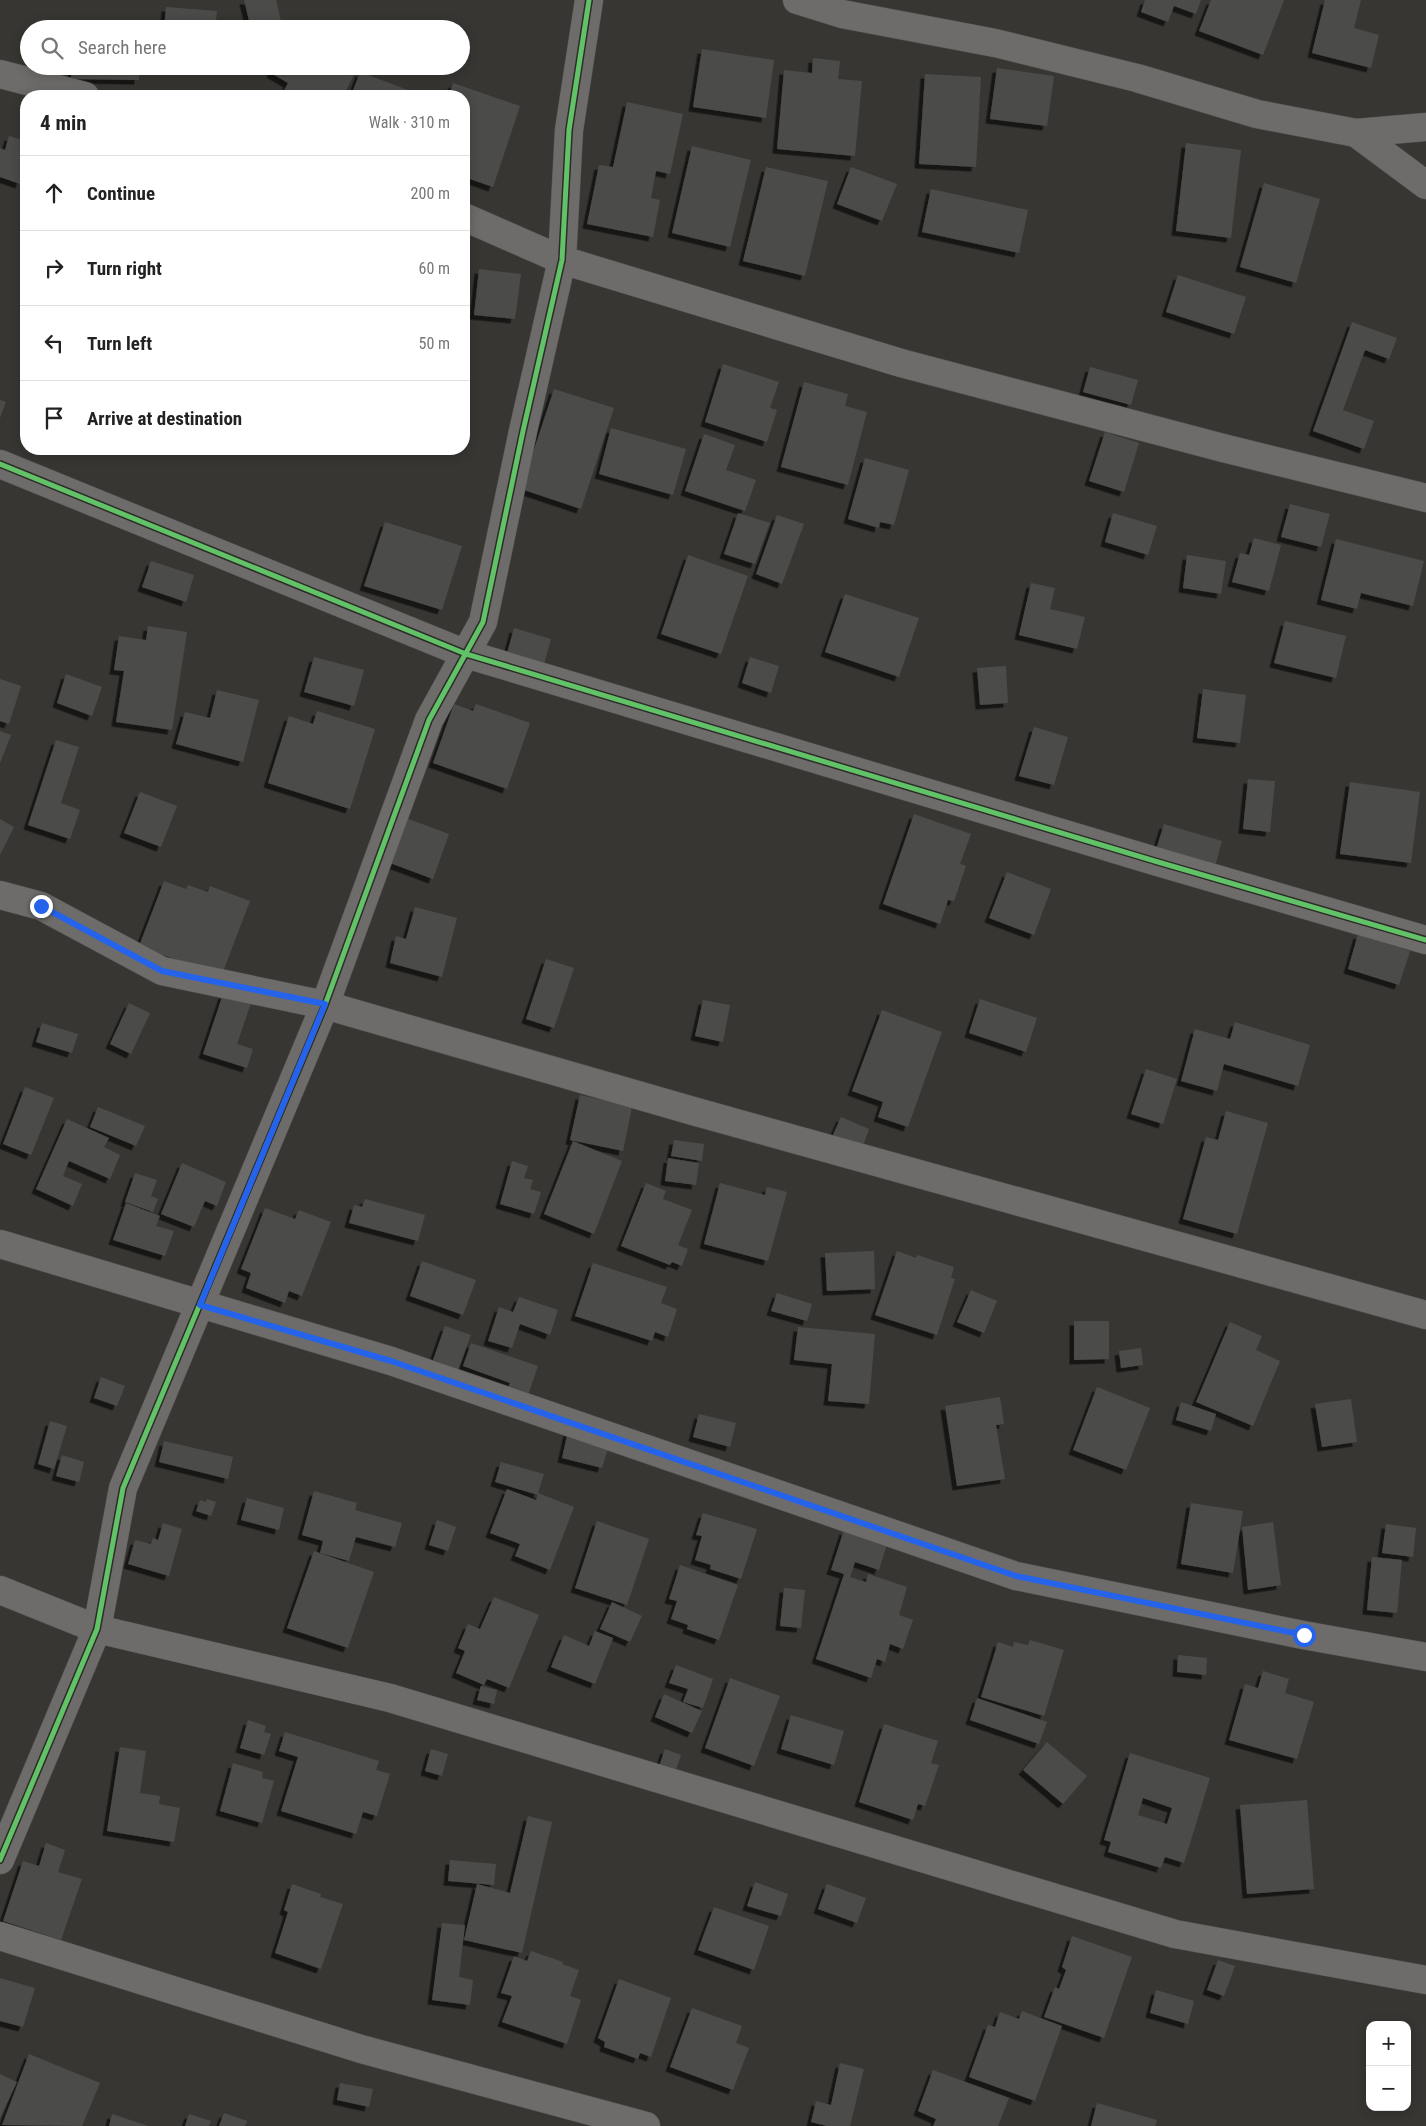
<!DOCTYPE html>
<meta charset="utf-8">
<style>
:root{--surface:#fff;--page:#f2f2f2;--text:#222;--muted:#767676;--line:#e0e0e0}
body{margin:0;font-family:"Roboto Condensed",sans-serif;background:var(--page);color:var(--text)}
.controls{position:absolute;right:15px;bottom:15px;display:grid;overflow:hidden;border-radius:10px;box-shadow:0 2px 12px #0003}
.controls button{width:45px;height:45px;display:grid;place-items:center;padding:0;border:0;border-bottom:1px solid var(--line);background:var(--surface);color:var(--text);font:25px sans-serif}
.stop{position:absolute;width:15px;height:15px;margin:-11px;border:4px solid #2563eb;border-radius:50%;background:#fff}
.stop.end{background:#2563eb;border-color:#fff;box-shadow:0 1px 5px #0008}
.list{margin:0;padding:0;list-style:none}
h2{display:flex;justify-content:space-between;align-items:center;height:65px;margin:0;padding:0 20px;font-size:21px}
h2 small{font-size:16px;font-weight:400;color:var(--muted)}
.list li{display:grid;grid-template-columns:32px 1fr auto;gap:15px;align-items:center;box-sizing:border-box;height:75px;padding:0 20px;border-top:1px solid var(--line)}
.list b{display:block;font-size:19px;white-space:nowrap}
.list em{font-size:16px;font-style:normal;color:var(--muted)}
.icon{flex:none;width:28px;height:28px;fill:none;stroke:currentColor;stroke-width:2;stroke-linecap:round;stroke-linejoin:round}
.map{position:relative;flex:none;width:1426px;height:2126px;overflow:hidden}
.search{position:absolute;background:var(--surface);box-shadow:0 2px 12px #0003;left:20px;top:20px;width:450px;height:55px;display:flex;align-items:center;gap:12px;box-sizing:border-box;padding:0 18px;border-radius:28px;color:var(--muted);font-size:19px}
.panel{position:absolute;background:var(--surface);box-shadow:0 2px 12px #0003;left:20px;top:90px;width:450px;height:365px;border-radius:20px}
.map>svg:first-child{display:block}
.building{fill:#4c4b49;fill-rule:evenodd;filter:url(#shadow)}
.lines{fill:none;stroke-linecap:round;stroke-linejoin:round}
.minor-casing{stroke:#555351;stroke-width:29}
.minor{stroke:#6e6c6a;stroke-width:28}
.cycleway-casing{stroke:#2e2c28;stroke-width:8}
.cycleway{stroke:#61c268;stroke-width:5}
.route{stroke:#2563eb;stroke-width:6}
</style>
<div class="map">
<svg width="1426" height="2126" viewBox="0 0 1426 2126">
<defs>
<filter id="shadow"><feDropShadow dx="-4.5" dy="4.5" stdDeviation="0" flood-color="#0009"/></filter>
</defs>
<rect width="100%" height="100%" fill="#383633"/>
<g class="building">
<polygon points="244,0 276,0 283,29 251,29"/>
<polygon points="1145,0 1201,0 1196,14 1174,6 1168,22 1141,12"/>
<polygon points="1211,0 1284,0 1263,55 1199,31"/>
<polygon points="1325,0 1361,0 1354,28 1379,35 1371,68 1312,53"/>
<polygon points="166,7 217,11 215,29 164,29"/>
<polygon points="702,49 774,60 766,118 693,107"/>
<polygon points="813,58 840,61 838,79 862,81 855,156 777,149 784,70 812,73"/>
<polygon points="72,66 139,66 139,80 71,79"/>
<polygon points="274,66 352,66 357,69 343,96 281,96 288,83 271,73"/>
<polygon points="997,68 1054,76 1047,126 990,119"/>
<polygon points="360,72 424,96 351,96"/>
<polygon points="925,74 981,77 976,167 919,164"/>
<polygon points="453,83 520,106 493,187 464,177 464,96 449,96"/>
<polygon points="627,102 683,114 670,174 656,171 651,198 660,200 653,237 587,224 599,165 613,167"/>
<polygon points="9,136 26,141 26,164 20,184 0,177 0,148 5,150"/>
<polygon points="1186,143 1241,150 1231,238 1176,231"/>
<polygon points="692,146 751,160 730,247 672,233"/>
<polygon points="766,167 828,181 805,276 743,261"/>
<polygon points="851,167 897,184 882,221 837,204"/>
<polygon points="1264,183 1320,199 1296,283 1240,267"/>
<polygon points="931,189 1028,210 1019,253 922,232"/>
<polygon points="479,269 521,274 515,319 474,315"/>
<polygon points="1178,275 1246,297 1234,334 1166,312"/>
<polygon points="1352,322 1397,338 1389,359 1365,350 1343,410 1374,421 1364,449 1313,431"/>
<polygon points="723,364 779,382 770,408 777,410 767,442 705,422"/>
<polygon points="1090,367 1138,380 1131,405 1083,392"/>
<polygon points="804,382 848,394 845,406 867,412 848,485 781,467"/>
<polygon points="554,389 614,408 581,509 521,489"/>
<polygon points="0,400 6,402 0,418"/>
<polygon points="611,428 686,449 673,495 599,474"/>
<polygon points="1105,432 1139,443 1124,492 1089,481"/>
<polygon points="704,434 735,445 726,470 756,480 745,511 685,491"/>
<polygon points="865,458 909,470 894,525 880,522 879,528 848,519"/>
<polygon points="1290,504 1330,514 1321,547 1281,537"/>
<polygon points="738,513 770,523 755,564 724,554"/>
<polygon points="1113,513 1157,526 1148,555 1105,542"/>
<polygon points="777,515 804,524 782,584 756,574"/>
<polygon points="385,522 462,546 442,610 364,586"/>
<polygon points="1254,538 1281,545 1269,591 1232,582 1240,553 1249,555"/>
<polygon points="1336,539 1424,561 1413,606 1361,593 1357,609 1321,600"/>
<polygon points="688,555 748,576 721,654 661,634"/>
<polygon points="1187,555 1226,561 1221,594 1183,588"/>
<polygon points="151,561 194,575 186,602 142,587"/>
<polygon points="1031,583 1055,588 1050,609 1085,617 1077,649 1019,635"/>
<polygon points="845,594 919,618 899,677 825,652"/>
<polygon points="1285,621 1346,636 1336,678 1274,663"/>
<polygon points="148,626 187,632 172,730 116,722 124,671 114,670 119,636 146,640"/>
<polygon points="514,628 551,639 543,668 506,657"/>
<polygon points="314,657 364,670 354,706 304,692"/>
<polygon points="750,657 779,666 771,693 742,683"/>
<polygon points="1006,666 1008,703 980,705 977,668"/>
<polygon points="66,674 102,687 92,716 57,703"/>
<polygon points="0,679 21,686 9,724 0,721"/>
<polygon points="1203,689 1246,695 1240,743 1197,738"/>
<polygon points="217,690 259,700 243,762 176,744 185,712 210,718"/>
<polygon points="454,704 473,711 476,704 530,723 507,789 433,763"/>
<polygon points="317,711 375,729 350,809 268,783 289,716 313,724"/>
<polygon points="1034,727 1068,737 1054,785 1019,776"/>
<polygon points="0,731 11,735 0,763"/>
<polygon points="56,740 79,747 61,803 80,810 70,839 28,825"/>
<polygon points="1248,779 1275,781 1270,832 1243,829"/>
<polygon points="1350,782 1420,792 1411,863 1340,854"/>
<polygon points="140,792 177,806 161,847 124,833"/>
<polygon points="914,814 971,834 960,864 966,866 954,901 948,900 940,924 883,904"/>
<polygon points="406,818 449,834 433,879 390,863"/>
<polygon points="0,819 14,827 0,855"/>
<polygon points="1164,824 1222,841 1213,873 1154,856"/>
<polygon points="1007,872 1051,889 1034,935 989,918"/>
<polygon points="164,881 186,889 188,885 208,892 210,886 250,901 221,977 139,946"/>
<polygon points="415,907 457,918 442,977 390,963 396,936 406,939"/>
<polygon points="1358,934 1410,951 1399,985 1348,969"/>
<polygon points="546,959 574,968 554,1028 526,1019"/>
<polygon points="223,994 251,1003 237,1044 253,1049 247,1068 203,1054"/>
<polygon points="980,999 1037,1018 1026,1052 969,1033"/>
<polygon points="703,1000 730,1005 723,1042 695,1036"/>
<polygon points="129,1003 150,1013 131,1054 110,1044"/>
<polygon points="882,1010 942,1032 908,1127 878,1117 883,1102 852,1091"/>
<polygon points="1235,1022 1310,1045 1298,1086 1224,1064 1217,1091 1181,1081 1195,1029 1230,1039"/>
<polygon points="42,1023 78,1034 72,1053 36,1042"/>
<polygon points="1146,1069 1177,1079 1163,1124 1131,1114"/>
<polygon points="25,1087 54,1098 31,1155 3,1144"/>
<polygon points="580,1095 632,1107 623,1151 570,1140"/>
<polygon points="98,1107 145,1126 136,1146 90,1127"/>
<polygon points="1226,1111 1268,1123 1237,1234 1183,1219 1206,1137 1218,1140"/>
<polygon points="841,1117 869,1129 861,1151 831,1139"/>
<polygon points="67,1119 109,1138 104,1147 120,1155 110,1179 69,1161 63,1176 82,1184 73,1206 36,1189"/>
<polygon points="674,1140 704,1144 702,1161 671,1156"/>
<polygon points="573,1141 622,1161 594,1234 544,1214"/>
<polygon points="668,1158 699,1163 696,1185 665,1181"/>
<polygon points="512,1161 528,1166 524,1178 533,1180 530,1189 541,1192 534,1214 500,1204"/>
<polygon points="182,1163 226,1182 217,1206 205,1201 194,1227 161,1214"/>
<polygon points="135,1173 157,1180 151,1196 158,1199 153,1212 125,1202"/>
<polygon points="646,1183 666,1191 663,1199 692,1210 678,1245 688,1249 682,1266 672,1262 670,1265 621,1246"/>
<polygon points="720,1183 765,1195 767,1187 787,1192 768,1261 704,1244"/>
<polygon points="365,1199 425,1215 418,1241 349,1223 354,1205 362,1207"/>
<polygon points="126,1203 160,1216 156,1226 174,1231 165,1256 113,1240"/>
<polygon points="265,1208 295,1219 299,1210 331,1222 302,1296 289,1291 285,1303 246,1288 251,1273 241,1269"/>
<polygon points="874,1251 875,1289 827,1291 825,1253"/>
<polygon points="897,1251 916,1258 917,1255 954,1267 951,1278 955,1279 937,1335 875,1315"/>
<polygon points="422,1261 476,1280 463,1315 410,1296"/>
<polygon points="593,1263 667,1287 661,1303 677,1309 668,1337 655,1332 652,1341 575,1316"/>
<polygon points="971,1290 997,1301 984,1333 957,1322"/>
<polygon points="777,1293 812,1304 807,1321 771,1311"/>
<polygon points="519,1297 558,1310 550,1335 520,1324 512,1348 488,1341 499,1307 513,1312"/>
<polygon points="1074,1321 1109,1321 1109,1359 1074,1360"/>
<polygon points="1230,1322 1262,1336 1256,1350 1280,1361 1253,1426 1196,1402"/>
<polygon points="445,1326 471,1335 458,1370 433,1360"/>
<polygon points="798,1327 875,1334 869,1404 828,1401 832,1364 794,1360"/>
<polygon points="471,1343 538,1366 527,1398 507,1390 510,1383 463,1366"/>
<polygon points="1141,1348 1143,1365 1121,1368 1119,1351"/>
<polygon points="101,1377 125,1386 117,1406 94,1398"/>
<polygon points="1097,1387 1150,1408 1126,1470 1073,1450"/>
<polygon points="1000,1397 1004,1424 996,1425 1005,1479 957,1486 945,1406"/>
<polygon points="1351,1399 1357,1442 1322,1447 1315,1404"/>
<polygon points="1181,1402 1216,1414 1211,1431 1176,1420"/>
<polygon points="699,1414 736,1423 730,1447 693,1437"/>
<polygon points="50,1421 67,1426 54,1469 38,1464"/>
<polygon points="568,1431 610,1442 602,1468 562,1458"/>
<polygon points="164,1441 233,1457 228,1479 159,1462"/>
<polygon points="62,1455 84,1462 79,1482 56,1476"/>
<polygon points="501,1462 544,1474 538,1493 574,1507 550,1570 515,1556 520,1544 490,1533 507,1489 536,1500 538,1495 495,1482"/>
<polygon points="314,1491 357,1503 355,1510 402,1523 395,1547 356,1537 349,1561 320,1553 323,1541 302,1535"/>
<polygon points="247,1498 284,1508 279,1530 241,1520"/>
<polygon points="207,1499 216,1502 211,1516 196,1511 200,1500 206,1502"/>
<polygon points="1191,1503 1243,1511 1233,1573 1181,1564"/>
<polygon points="703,1513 757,1529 741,1579 710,1569 711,1565 695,1560 702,1536 696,1535"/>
<polygon points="437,1520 456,1527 448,1551 429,1545"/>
<polygon points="597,1521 649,1539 627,1605 575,1588"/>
<polygon points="1273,1522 1281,1585 1248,1590 1242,1527"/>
<polygon points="163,1523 182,1529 169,1576 128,1564 135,1540 151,1544 153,1538 158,1540"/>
<polygon points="1386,1524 1416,1528 1413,1557 1382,1553"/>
<polygon points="844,1530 887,1544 879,1570 855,1562 850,1577 866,1582 868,1574 907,1587 899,1615 913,1620 903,1649 890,1644 885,1662 877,1659 871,1678 816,1659 844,1574 831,1570"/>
<polygon points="314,1551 374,1572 348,1648 287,1628"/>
<polygon points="1372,1557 1402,1560 1397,1613 1367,1610"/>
<polygon points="680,1565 738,1585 719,1640 687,1629 688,1625 671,1619 677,1601 669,1599"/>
<polygon points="784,1588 805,1590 801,1628 780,1626"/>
<polygon points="494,1597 539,1615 509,1688 487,1679 484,1685 456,1673 465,1651 458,1648 468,1624 480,1629"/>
<polygon points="612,1602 642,1616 630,1642 600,1629"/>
<polygon points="595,1631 613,1638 595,1684 551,1667 564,1635 589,1646"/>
<polygon points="1030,1640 1064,1650 1044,1716 981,1697 998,1642 1013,1647 1014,1642 1028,1645"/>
<polygon points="1178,1655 1207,1658 1206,1675 1177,1672"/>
<polygon points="676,1665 713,1679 703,1708 683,1702 688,1689 669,1683"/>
<polygon points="1263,1671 1289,1679 1285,1693 1314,1702 1297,1759 1229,1740 1245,1684 1258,1688"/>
<polygon points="730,1678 780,1696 754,1766 705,1748"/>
<polygon points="481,1686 497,1690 494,1704 477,1700"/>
<polygon points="664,1694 702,1711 692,1733 655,1717"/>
<polygon points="977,1698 1047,1722 1039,1744 970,1720"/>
<polygon points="791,1715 844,1731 834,1765 781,1749"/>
<polygon points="248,1720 266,1726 264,1732 271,1734 264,1755 240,1748"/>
<polygon points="884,1724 938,1741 931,1763 939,1765 925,1806 918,1804 913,1820 859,1802"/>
<polygon points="285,1732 379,1761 376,1770 390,1774 377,1816 363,1812 356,1834 281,1811 298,1757 279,1751"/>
<polygon points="1047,1742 1087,1776 1063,1804 1023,1770"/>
<polygon points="120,1747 146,1751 140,1793 160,1796 159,1804 180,1808 174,1842 107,1831"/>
<polygon points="431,1749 448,1754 442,1776 425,1771"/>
<polygon points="665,1749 681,1755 672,1781 656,1775"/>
<path d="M1130,1753l80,25 -26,85 -19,-6 -4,11 -53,-16 3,-10 -7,-2zM1143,1798l29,10 -5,16 -29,-9z"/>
<polygon points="233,1763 263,1772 262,1778 274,1781 262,1823 220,1811"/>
<polygon points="1307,1800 1314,1889 1247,1894 1240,1805"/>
<polygon points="528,1816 552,1822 522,1953 464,1940 477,1884 510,1893"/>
<polygon points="46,1843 65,1850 58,1872 82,1879 61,1940 3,1921 23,1861 39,1866"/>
<polygon points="450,1860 496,1864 494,1885 448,1881"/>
<polygon points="755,1882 788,1894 781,1916 747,1906"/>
<polygon points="292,1884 321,1894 320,1897 343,1904 321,1969 275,1953 288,1912 284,1910"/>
<polygon points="827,1884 866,1898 857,1923 818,1909"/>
<polygon points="714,1907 769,1926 754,1970 698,1950"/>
<polygon points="442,1923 465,1925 459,1977 473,1980 470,2005 432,2000"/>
<polygon points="1072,1936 1132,1957 1104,2038 1044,2017 1055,1987 1059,1989 1066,1970 1062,1967"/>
<polygon points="531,1951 563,1962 562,1964 579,1970 570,1996 581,2000 567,2044 502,2022 512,1996 501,1993 514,1956 527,1961"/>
<polygon points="1218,1960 1235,1966 1224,1996 1207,1990"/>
<polygon points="0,1978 35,1988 23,2027 0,2021"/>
<polygon points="619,1979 671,1998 651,2057 640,2053 638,2059 604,2047 605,2042 598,2038"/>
<polygon points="1156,1990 1194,2001 1188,2024 1150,2013"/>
<polygon points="692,2008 742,2026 736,2043 749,2048 733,2090 670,2067"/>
<polygon points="1022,2011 1062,2026 1035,2101 969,2077 988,2025 995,2027 1000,2012 1019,2019"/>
<polygon points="29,2054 100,2083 82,2126 2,2125"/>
<polygon points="840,2063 864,2069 850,2126 827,2126 811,2122 816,2101 831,2105"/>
<polygon points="933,2070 1009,2098 998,2126 933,2126 936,2119 918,2111"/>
<polygon points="0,2074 17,2082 0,2118"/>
<polygon points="340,2083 373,2089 369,2107 337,2100"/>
<polygon points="1097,2103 1157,2120 1155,2126 1091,2126"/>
<polygon points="224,2113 247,2121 245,2126 219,2126"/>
<polygon points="112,2114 148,2126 109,2126"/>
<polygon points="189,2114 211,2121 209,2126 185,2126"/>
</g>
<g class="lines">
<defs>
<g id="minor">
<polyline points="797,0 842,14 995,43 1137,78 1257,114 1356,133 1426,127"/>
<polyline points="0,74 85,96"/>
<polyline points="1356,133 1426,185"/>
<polyline points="464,217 562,260 901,363 1223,448 1426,498"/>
<polyline points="0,464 466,654 1158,862 1426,940"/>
<polyline points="0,895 41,906 162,971 325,1005 693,1111 1426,1315"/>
<polyline points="0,1244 391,1361 1016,1576 1303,1635 1426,1657"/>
<polyline points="0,1590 97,1629 390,1698 1175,1934 1426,1980"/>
<polyline points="0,1860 97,1629 123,1488 325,1005 429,720 483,622 523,431 562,260 569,130 589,0"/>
<polyline points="0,1936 361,2049 646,2126"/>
</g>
</defs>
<use href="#minor" class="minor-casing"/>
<use href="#minor" class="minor"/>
<defs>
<g id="cycleway">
<polyline points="0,464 466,654 1158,862 1426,940"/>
<polyline points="0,1860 97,1629 123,1488 325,1005 429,720 483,622 523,431 562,260 569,130 589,0"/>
</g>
</defs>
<use href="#cycleway" class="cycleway-casing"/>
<use href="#cycleway" class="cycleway"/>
</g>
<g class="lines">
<polyline class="route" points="41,906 162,971 325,1004 200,1305 391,1361 1016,1576 1304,1635"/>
</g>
</svg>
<div class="controls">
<button>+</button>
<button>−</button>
</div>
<div class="stop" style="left:1304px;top:1635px"></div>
<div class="stop end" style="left:41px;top:906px"></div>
<div class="search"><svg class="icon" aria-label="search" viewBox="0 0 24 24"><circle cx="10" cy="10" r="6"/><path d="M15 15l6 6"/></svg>Search here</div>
<section class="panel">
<h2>4 min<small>Walk · 310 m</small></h2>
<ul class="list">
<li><svg class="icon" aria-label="ahead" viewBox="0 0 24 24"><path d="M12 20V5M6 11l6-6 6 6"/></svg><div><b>Continue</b></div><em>200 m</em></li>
<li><svg class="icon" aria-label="right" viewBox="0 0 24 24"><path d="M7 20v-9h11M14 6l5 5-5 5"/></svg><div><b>Turn right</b></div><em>60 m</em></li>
<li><svg class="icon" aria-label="left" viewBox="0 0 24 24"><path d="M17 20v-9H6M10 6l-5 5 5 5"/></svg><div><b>Turn left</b></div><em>50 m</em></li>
<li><svg class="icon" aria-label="arrive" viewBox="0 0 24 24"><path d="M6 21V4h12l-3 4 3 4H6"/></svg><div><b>Arrive at destination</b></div></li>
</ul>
</section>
</div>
